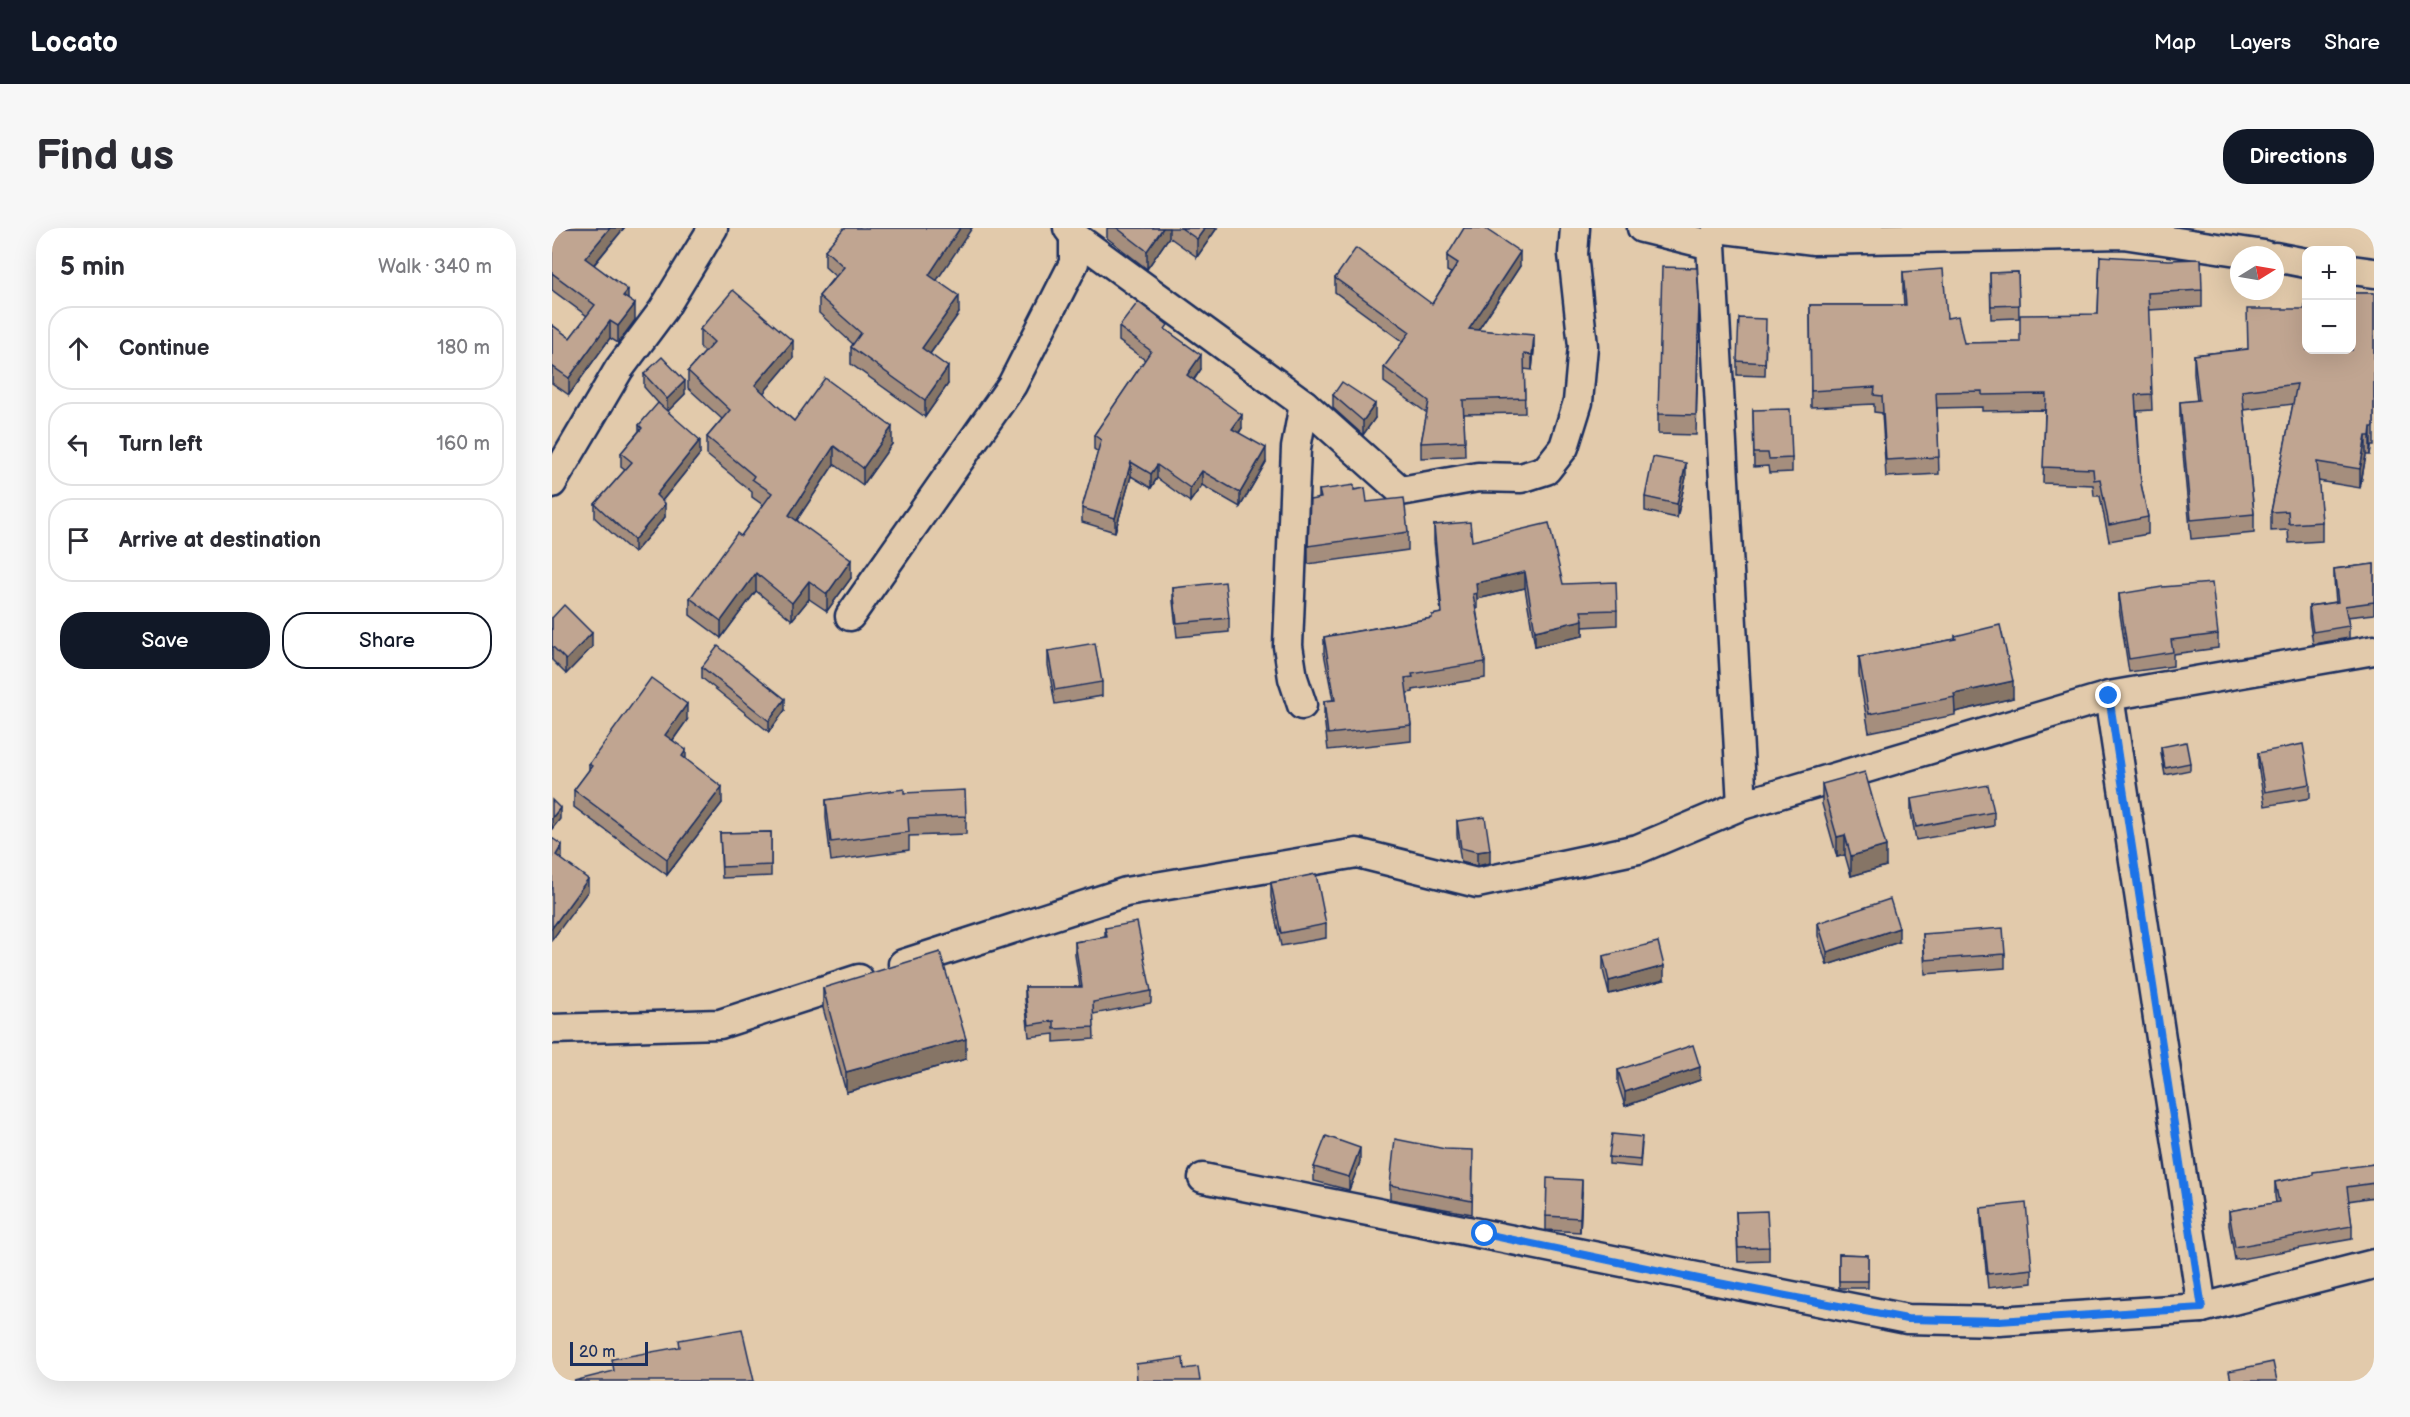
<!DOCTYPE html>
<meta charset="utf-8">
<style>
:root{--surface:#fff;--page:#f7f7f7;--text:#2b2b33;--muted:#7c7c81;--line:#e1e1e2;--accent:#111827}
body{margin:0;font-family:"Balsamiq Sans",sans-serif;background:var(--page);color:var(--text)}
.controls{position:absolute;right:18px;top:18px;display:grid;overflow:hidden;border-radius:12px;box-shadow:0 6px 24px #0002}
.controls button{width:54px;height:54px;display:grid;place-items:center;padding:0;border:0;border-bottom:2px solid var(--line);background:var(--surface);color:var(--text);font:30px sans-serif}
.compass{position:absolute;left:1678px;top:18px;width:54px;height:54px;border-radius:50%;background:var(--surface);box-shadow:0 6px 24px #0002;rotate:79deg}
.scale{position:absolute;left:18px;bottom:15px;width:78px;box-sizing:border-box;padding-left:6px;border:3px solid #1b2f5e;border-top:0;font-size:16px;line-height:21px;white-space:nowrap;color:#1b2f5e;-webkit-text-stroke:4px #e2caab;paint-order:stroke}
.stop{position:absolute;width:18px;height:18px;margin:-14px;border:4px solid #1a73e8;border-radius:50%;background:#fff}
.stop.end{background:#1a73e8;border-color:#fff;box-shadow:0 2px 6px #0008}
.list{margin:0;padding:0;list-style:none}
h2{display:flex;justify-content:space-between;align-items:center;height:78px;margin:0;padding:0 24px;font-size:26px}
h2 small{font-size:20px;font-weight:400;color:var(--muted)}
.list li{display:grid;grid-template-columns:39px 1fr auto;gap:18px;align-items:center;box-sizing:border-box;height:84px;margin:0 12px 12px;padding:0 12px;border:2px solid var(--line);border-radius:24px}
.list b{display:block;font-size:22px;white-space:nowrap}
.list em{font-size:20px;font-style:normal;color:var(--muted)}
.actions{display:flex;gap:12px;padding:18px 24px}
.actions a{flex:1;padding:14px 0;border:2px solid var(--accent);border-radius:24px;text-align:center;font-size:21px;color:var(--accent)}
.actions .main{background:var(--accent);color:#fff}
.icon{flex:none;width:33px;height:33px;fill:none;stroke:currentColor;stroke-width:2;stroke-linecap:round;stroke-linejoin:round}
.map{position:relative;flex:none;width:1822px;height:1153px;overflow:hidden;border-radius:24px}
header{display:flex;align-items:center;gap:36px;box-sizing:border-box;height:84px;padding:0 30px;background:var(--accent);color:#fff}
header strong{font-size:28px}
nav{display:flex;gap:33px;margin-inline-start:auto;font-size:21px}
.intro{display:flex;align-items:center;justify-content:space-between;box-sizing:border-box;height:144px;padding:0 36px}
h1{margin:0;font-size:42px}
.button{padding:15px 27px;border-radius:24px;background:var(--accent);color:#fff;font-size:21px;font-weight:700}
main{display:flex;gap:36px;padding:0 36px}
aside{flex:1;background:var(--surface);border-radius:24px;box-shadow:0 6px 24px #0002}
.map>svg:first-child{display:block}
.lines{fill:none;stroke-linecap:round;stroke-linejoin:round}
.minor-casing{stroke:#1b2f5e;stroke-width:33}
.minor{stroke:#e2caab;stroke-width:28}
.wall{fill:#a58e7d;stroke:#1b2f5e;stroke-width:1.5}
.shaded-wall{fill:#867466;stroke:#1b2f5e;stroke-width:1.5}
.building{fill:#c0a591;stroke:#1b2f5e;stroke-width:1.5}
.route{stroke:#1a73e8;stroke-width:8}
</style>
<header>
<strong>Locato</strong>
<nav><a>Map</a><a>Layers</a><a>Share</a></nav>
</header>
<div class="intro"><h1>Find us</h1><a class="button">Directions</a></div>
<main>
<aside>
<h2>5 min<small>Walk · 340 m</small></h2>
<ul class="list">
<li><svg class="icon" aria-label="ahead" viewBox="0 0 24 24"><path d="M12 20V5M6 11l6-6 6 6"/></svg><div><b>Continue</b></div><em>180 m</em></li>
<li><svg class="icon" aria-label="left" viewBox="0 0 24 24"><path d="M17 20v-9H6M10 6l-5 5 5 5"/></svg><div><b>Turn left</b></div><em>160 m</em></li>
<li><svg class="icon" aria-label="arrive" viewBox="0 0 24 24"><path d="M6 21V4h12l-3 4 3 4H6"/></svg><div><b>Arrive at destination</b></div></li>
</ul>
<div class="actions"><a class="main">Save</a><a>Share</a></div>
</aside>
<div class="map">
<svg width="1822" height="1153" viewBox="0 0 1822 1153">
<rect width="100%" height="100%" fill="#e2caab"/>
<filter id="ink" filterUnits="userSpaceOnUse"><feTurbulence type="fractalNoise" baseFrequency=".0167" numOctaves="2"/><feDisplacementMap in="SourceGraphic" scale="12" xChannelSelector="R" yChannelSelector="G"/><feConvolveMatrix kernelMatrix="1 2 1 2 8 2 1 2 1" color-interpolation-filters="sRGB"/></filter>
<g filter="url(#ink)">
<g class="lines">
<defs>
<g id="minor">
<polyline points="516,0 522,8 752,176 849,263 926,249 969,250 994,242 1012,219 1026,174 1031,118 1021,26 1023,0"/>
<polyline points="1090,0 1159,17 1190,577"/>
<polyline points="1165,0 1262,12 1571,6 1712,27"/>
<polyline points="1723,29 1754,35"/>
<polyline points="1800,42 1822,45"/>
<polyline points="0,255 67,141 111,82 161,0"/>
<polyline points="298,388 460,157 522,35 522,8"/>
<polyline points="1557,468 1650,1080"/>
<polyline points="750,477 741,450 736,418 744,220 752,176"/>
<polyline points="351,736 574,664 805,625 925,655 1086,621 1190,577 1557,468 1822,422"/>
<polyline points="0,801 168,796 307,751"/>
<polyline points="651,950 1355,1091 1447,1093 1650,1080 1822,1036"/>
</g>
</defs>
<use href="#minor" class="minor-casing"/>
<use href="#minor" class="minor"/>
</g>
<g class="wall">
<polygon points="7,0 72,0 42,37 76,71 83,92 66,115 58,110 17,167 0,155 0,97 18,110 35,88 0,62 0,15 9,2"/>
<polygon points="555,0 665,0 645,29 617,9 595,41 555,10"/>
<polygon points="273,22 385,52 407,85 378,126 396,156 373,189 299,136 299,119 301,116 267,85 267,68 283,48 273,39"/>
<polygon points="895,28 968,38 926,102 982,122 980,142 972,141 973,185 912,186 913,228 869,230 869,215 875,185 832,154 832,139 851,114 783,64 783,50 880,76 899,45 895,43"/>
<polygon points="1548,28 1650,62 1650,79 1596,82 1600,182 1585,183 1589,256 1596,289 1596,306 1557,313 1548,268 1542,268 1541,257 1491,255 1493,182 1430,183 1430,179 1385,180 1387,246 1334,249 1330,185 1322,184 1322,176 1259,179 1258,77 1352,77 1351,61 1351,44 1395,90 1412,115 1468,114 1546,86"/>
<polygon points="1466,44 1467,90 1439,91 1438,45"/>
<polygon points="1822,65 1822,218 1819,218 1818,227 1814,227 1808,260 1766,253 1770,294 1770,313 1737,315 1736,302 1719,303 1719,284 1741,176 1692,182 1702,286 1702,305 1639,311 1628,193 1628,174 1645,173 1642,146 1642,127 1696,121 1753,81 1753,66"/>
<polygon points="1147,94 1144,207 1106,206 1106,186"/>
<polygon points="567,99 616,103 649,141 642,152 690,200 687,205 714,234 688,279 650,257 638,274 605,250 599,260 579,248 563,304 530,294 530,280 546,224 542,221 542,207 593,132 567,113"/>
<polygon points="148,101 241,130 211,165 242,193 340,216 311,257 282,236 245,292 299,350 275,383 257,371 240,392 204,363 169,410 138,387 138,370 189,308 211,277 200,269 200,264 155,227 155,209 170,191 136,160 136,143 153,124 148,119"/>
<polygon points="1214,105 1213,148 1185,147 1185,133"/>
<polygon points="92,146 133,166 116,183 148,226 110,273 113,289 82,325 43,290 43,276 73,242 69,239 69,225 87,203 87,197 107,176 92,159"/>
<polygon points="781,167 823,190 811,207 781,180"/>
<polygon points="1201,182 1240,230 1240,244 1217,245 1216,238 1202,239"/>
<polygon points="1134,249 1125,290 1093,283 1093,269"/>
<polygon points="767,262 802,262 815,274 856,304 856,322 756,336 756,318 767,270"/>
<polygon points="882,297 920,313 1065,382 1065,397 1031,399 1031,408 983,418 973,360 925,371 925,381 924,381 933,434 933,450 861,462 861,464 855,465 859,497 859,513 776,522 772,489 772,473 781,472 772,425 772,409 880,390 880,387 889,385 882,313"/>
<polygon points="1822,336 1822,386 1795,389 1797,398 1797,410 1761,416 1757,390 1757,378 1784,374 1782,352 1782,341"/>
<polygon points="621,360 677,390 677,404 625,409 621,373"/>
<polygon points="1567,366 1666,406 1666,420 1621,426 1621,438 1577,444 1567,380"/>
<polygon points="0,390 40,419 14,446 0,432"/>
<polygon points="1403,408 1461,470 1403,484 1403,487 1317,504 1307,447 1307,429 1403,411"/>
<polygon points="496,423 550,454 550,468 503,476 496,437"/>
<polygon points="150,439 233,482 217,504 150,450"/>
<polygon points="135,492 121,512 134,532 170,575 115,647 22,579 22,562 37,542 37,536"/>
<polygon points="1609,519 1638,535 1638,542 1613,547 1609,526"/>
<polygon points="1706,525 1758,556 1758,570 1713,578 1706,538"/>
<polygon points="1270,556 1334,638 1299,648 1293,627 1285,629 1270,576"/>
<polygon points="352,565 414,588 414,606 357,608 357,622 279,633 274,590 274,572"/>
<polygon points="1359,571 1442,584 1442,598 1364,612 1359,585"/>
<polygon points="905,593 938,635 925,638 909,634 905,607"/>
<polygon points="219,604 219,648 170,650 168,605"/>
<polygon points="719,655 774,696 774,710 729,718 719,669"/>
<polygon points="1266,695 1347,714 1275,737 1266,708"/>
<polygon points="553,700 599,763 599,775 541,786 542,811 502,814 502,806 477,809 473,771 473,759 528,759 523,727 523,714 553,709"/>
<polygon points="1371,706 1453,726 1453,740 1373,746"/>
<polygon points="1051,728 1112,752 1057,766 1051,742"/>
<polygon points="271,760 414,831 294,864 271,780"/>
<polygon points="1066,842 1148,852 1073,878 1066,856"/>
<polygon points="1090,916 1088,939 1057,936 1057,929"/>
<polygon points="808,934 797,962 762,953 762,939"/>
<polygon points="921,936 920,986 838,971 838,957"/>
<polygon points="1822,936 1822,969 1796,973 1800,998 1800,1011 1683,1032 1677,997 1677,983 1724,975 1723,968 1723,954"/>
<polygon points="1030,965 1028,1004 994,1002 994,988"/>
<polygon points="1429,980 1480,1041 1480,1055 1436,1060 1429,993"/>
<polygon points="1184,984 1217,1019 1217,1033 1186,1034"/>
<polygon points="1287,1026 1316,1027 1316,1060 1287,1060"/>
</g>
<g class="shaded-wall">
<polygon points="58,0 72,0 33,47 33,30"/>
<polygon points="408,0 420,0 377,64 377,47"/>
<polygon points="611,0 617,0 617,9 595,41 595,23"/>
<polygon points="653,0 665,0 645,29 645,11"/>
<polygon points="968,24 968,38 917,116 917,101"/>
<polygon points="76,62 76,79 71,68"/>
<polygon points="407,68 407,85 370,137 370,120"/>
<polygon points="83,76 83,92 66,115 66,98"/>
<polygon points="58,93 58,110 17,167 17,150"/>
<polygon points="982,107 982,122 980,142 980,127"/>
<polygon points="241,113 241,130 203,175 203,157"/>
<polygon points="649,127 649,141 635,161 635,147"/>
<polygon points="396,139 396,156 373,189 373,172"/>
<polygon points="133,153 133,166 115,184 115,171"/>
<polygon points="823,176 823,190 811,207 811,193"/>
<polygon points="690,187 690,200 680,214 680,201"/>
<polygon points="340,199 340,216 311,257 311,240"/>
<polygon points="1819,199 1819,218 1818,227 1818,208"/>
<polygon points="1814,208 1814,227 1808,260 1808,241"/>
<polygon points="148,212 148,226 104,280 104,267"/>
<polygon points="282,218 282,236 237,304 237,287"/>
<polygon points="714,220 714,234 688,279 688,265"/>
<polygon points="579,234 579,248 563,304 563,290"/>
<polygon points="1134,235 1134,249 1125,290 1125,276"/>
<polygon points="605,237 605,250 599,260 599,246"/>
<polygon points="650,243 650,257 638,274 638,260"/>
<polygon points="113,276 113,289 82,325 82,312"/>
<polygon points="299,332 299,350 275,383 275,366"/>
<polygon points="973,344 973,360 925,371 924,355"/>
<polygon points="204,345 204,363 169,410 169,393"/>
<polygon points="257,353 257,371 240,392 240,375"/>
<polygon points="1031,392 1031,408 983,418 983,403"/>
<polygon points="40,405 40,419 14,446 14,432"/>
<polygon points="1461,453 1461,470 1403,484 1402,466"/>
<polygon points="233,471 233,482 217,504 217,493"/>
<polygon points="135,476 135,492 113,523 113,507"/>
<polygon points="134,522 134,538 130,528"/>
<polygon points="170,559 170,575 115,647 115,631"/>
<polygon points="8,580 8,591 0,601 0,590"/>
<polygon points="1293,607 1293,627 1285,629 1285,609"/>
<polygon points="10,617 10,629 4,639 4,627"/>
<polygon points="1334,618 1334,638 1299,648 1299,628"/>
<polygon points="938,622 938,635 925,638 925,624"/>
<polygon points="36,651 36,663 0,712 0,700"/>
<polygon points="1347,700 1347,714 1275,737 1275,724"/>
<polygon points="1112,738 1112,752 1057,766 1057,753"/>
<polygon points="414,811 414,831 294,864 294,844"/>
<polygon points="1148,839 1148,852 1073,878 1073,864"/>
<polygon points="808,920 808,934 797,962 797,949"/>
<polygon points="1030,952 1030,965 1028,1004 1028,990"/>
</g>
<g class="building">
<polygon points="10,0 58,0 33,30 76,62 71,68 83,76 66,98 58,93 17,150 0,138 0,97 18,110 43,77 0,45 0,15"/>
<polygon points="292,0 408,0 377,47 407,68 370,120 396,139 373,172 299,119 309,105 267,68 292,39 273,22"/>
<polygon points="565,0 611,0 595,23"/>
<polygon points="629,0 653,0 645,11"/>
<polygon points="912,0 932,0 968,24 917,101 982,107 980,127 972,126 973,170 911,172 913,213 869,215 877,173 832,139 858,104 783,50 804,20 880,76 906,35 895,28"/>
<polygon points="1548,28 1617,32 1649,31 1650,62 1596,65 1600,166 1583,167 1589,256 1596,289 1557,297 1548,251 1542,252 1541,241 1491,239 1494,166 1430,167 1430,163 1384,164 1387,229 1334,232 1330,168 1322,167 1323,159 1259,163 1258,77 1354,77 1351,44 1391,41 1395,90 1406,88 1412,115 1468,114 1468,87 1546,86"/>
<polygon points="1110,39 1145,40 1147,74 1144,187 1106,186"/>
<polygon points="1466,44 1467,77 1439,78 1438,45"/>
<polygon points="181,62 241,113 203,157 242,193 273,150 340,199 311,240 282,218 237,287 299,332 275,366 257,353 240,375 204,345 169,393 138,370 185,305 189,308 220,265 200,251 202,248 155,209 178,182 136,143 162,114 148,101"/>
<polygon points="1800,65 1822,65 1822,199 1819,199 1818,208 1814,208 1808,241 1765,234 1770,294 1737,296 1736,283 1719,284 1745,156 1690,163 1702,286 1639,292 1628,174 1647,172 1642,127 1696,121 1695,81 1754,81 1753,66 1755,66 1755,122 1800,122"/>
<polygon points="586,74 616,97 613,101 649,127 635,147 690,187 680,201 714,220 688,265 650,243 638,260 605,237 599,246 579,234 563,290 530,280 549,212 542,207 599,123 567,99"/>
<polygon points="1187,90 1214,91 1213,135 1185,133"/>
<polygon points="110,129 133,153 115,171 92,146"/>
<polygon points="790,154 823,176 811,193 781,167"/>
<polygon points="106,175 148,212 104,267 113,276 82,312 43,276 80,234 69,225 90,200 87,197"/>
<polygon points="1238,181 1240,230 1217,231 1216,225 1202,225 1201,182"/>
<polygon points="1101,229 1134,235 1125,276 1093,269"/>
<polygon points="802,257 802,262 813,260 815,274 852,270 856,304 756,318 758,272 769,270 767,262"/>
<polygon points="918,294 920,313 997,295 1011,356 1064,354 1065,382 1029,383 1031,392 983,403 973,344 924,355 925,365 921,366 933,434 860,446 861,449 853,450 859,497 776,506 772,473 783,472 772,409 880,390 880,387 890,385 882,297"/>
<polygon points="1822,336 1822,374 1793,378 1797,398 1761,404 1757,378 1786,374 1782,341"/>
<polygon points="673,354 677,390 625,395 621,360"/>
<polygon points="1660,355 1666,406 1619,412 1621,424 1577,431 1567,366 1610,359"/>
<polygon points="12,377 40,405 14,432 0,418 0,390"/>
<polygon points="1448,397 1461,453 1402,466 1403,469 1317,486 1307,429 1404,411 1403,408"/>
<polygon points="543,415 550,454 503,462 496,423"/>
<polygon points="166,418 233,471 217,493 150,439"/>
<polygon points="99,450 135,476 113,507 134,522 130,528 170,559 115,631 22,562 40,538 37,536"/>
<polygon points="1634,514 1638,535 1613,540 1609,519"/>
<polygon points="1751,516 1758,556 1713,564 1706,525"/>
<polygon points="1313,544 1334,618 1299,628 1293,607 1285,609 1270,556"/>
<polygon points="1436,557 1442,584 1364,599 1359,571"/>
<polygon points="352,561 352,565 413,562 414,588 356,590 357,604 279,614 274,572"/>
<polygon points="0,572 8,580 0,590"/>
<polygon points="933,589 938,622 925,624 909,620 905,593"/>
<polygon points="219,604 219,637 170,639 168,605"/>
<polygon points="0,610 10,617 4,627 36,651 0,700"/>
<polygon points="764,646 774,696 729,705 719,655"/>
<polygon points="1338,671 1347,700 1275,724 1266,695"/>
<polygon points="585,694 599,763 541,774 542,799 502,801 502,793 477,797 473,759 530,759 523,714 555,709 553,700"/>
<polygon points="1451,700 1453,726 1373,732 1371,706"/>
<polygon points="1106,714 1112,738 1057,753 1051,728"/>
<polygon points="388,724 414,811 294,844 271,760"/>
<polygon points="1141,817 1148,839 1073,864 1066,842"/>
<polygon points="1060,906 1090,909 1088,932 1057,929"/>
<polygon points="774,908 808,920 797,949 762,939"/>
<polygon points="843,911 893,921 921,922 920,973 838,957"/>
<polygon points="1822,936 1822,955 1795,959 1800,998 1683,1019 1677,983 1727,974 1723,954 1761,947 1761,944"/>
<polygon points="995,950 1030,952 1028,990 994,988"/>
<polygon points="1474,975 1480,1041 1436,1046 1429,980"/>
<polygon points="1215,983 1217,1019 1186,1020 1184,984"/>
<polygon points="1287,1026 1316,1027 1316,1053 1287,1053"/>
<polygon points="190,1101 202,1153 22,1153 62,1143 60,1131 128,1119 127,1112"/>
<polygon points="631,1130 632,1141 646,1139 648,1153 585,1153 584,1136"/>
<polygon points="1721,1134 1725,1153 1679,1153 1677,1143"/>
</g>
</g>
<g class="lines" filter="url(#ink)">
<polyline class="route" points="933,1006 1161,1054 1355,1091 1447,1093 1650,1080 1557,468"/>
</g>
</svg>
<div class="controls">
<button>+</button>
<button>−</button>
</div>
<svg class="compass" viewBox="-18 -18 36 36"><path d="M0-13l5 13h-10z" fill="#e53935"/><path d="M0 13l5-13h-10z" fill="#7c7c81"/></svg>
<div class="scale">20 m</div>
<div class="stop" style="left:933px;top:1006px"></div>
<div class="stop end" style="left:1557px;top:468px"></div>
</div>
</main>
